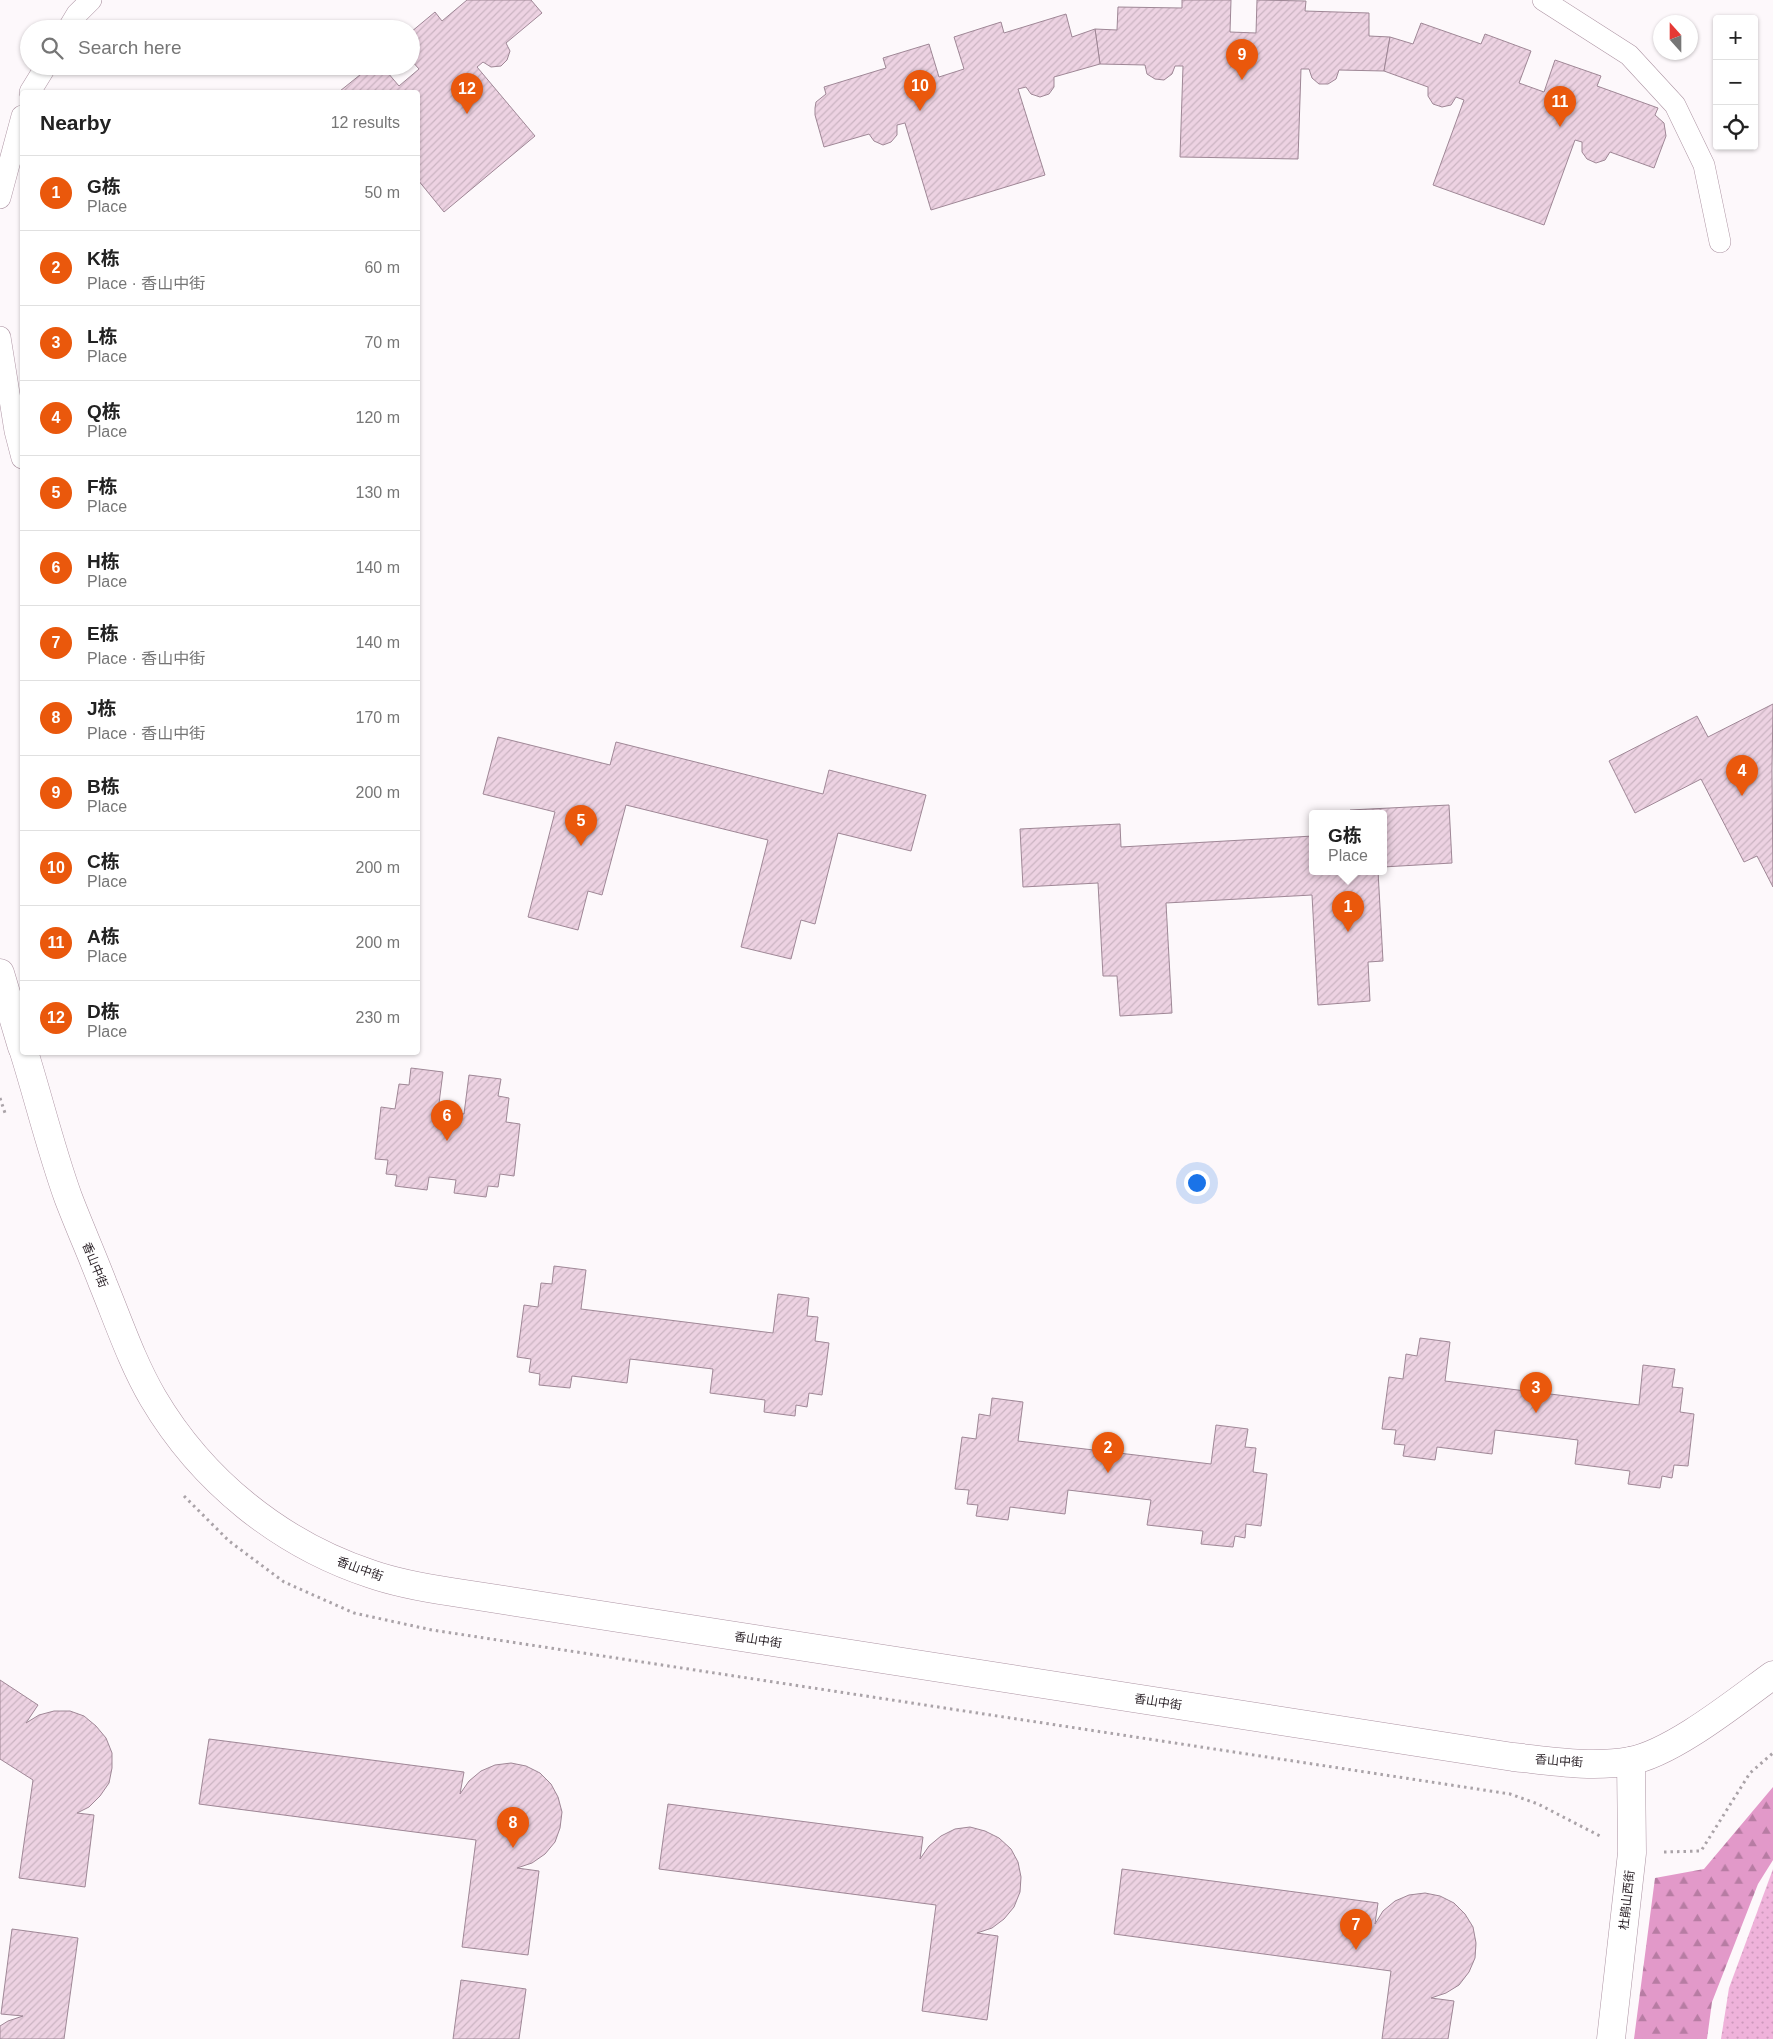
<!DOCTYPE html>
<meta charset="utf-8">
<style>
:root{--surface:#fff;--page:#f6f6f6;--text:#222;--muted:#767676;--line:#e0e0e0;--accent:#ea580c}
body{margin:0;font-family:Arial,"Noto Sans SC",sans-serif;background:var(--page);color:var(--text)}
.controls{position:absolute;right:15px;top:15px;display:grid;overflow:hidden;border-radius:5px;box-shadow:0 1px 4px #0004}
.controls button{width:45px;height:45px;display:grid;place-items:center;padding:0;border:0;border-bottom:1px solid var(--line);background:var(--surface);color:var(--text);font:25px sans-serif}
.compass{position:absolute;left:1653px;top:15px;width:45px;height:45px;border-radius:50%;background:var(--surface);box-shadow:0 1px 4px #0004;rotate:339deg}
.you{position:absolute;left:1196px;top:1182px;width:18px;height:18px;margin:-12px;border:4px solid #fff;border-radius:50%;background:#1a73e8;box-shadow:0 0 0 8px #1a73e833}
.badge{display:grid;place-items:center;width:32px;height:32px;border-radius:50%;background:var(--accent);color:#fff;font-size:16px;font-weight:700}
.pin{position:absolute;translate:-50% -41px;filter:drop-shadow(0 1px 2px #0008)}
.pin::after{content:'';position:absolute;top:26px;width:18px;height:15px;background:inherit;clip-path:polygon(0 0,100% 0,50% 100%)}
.popup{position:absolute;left:1309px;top:810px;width:78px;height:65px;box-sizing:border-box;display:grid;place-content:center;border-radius:5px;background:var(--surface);filter:drop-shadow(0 1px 4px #0005);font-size:16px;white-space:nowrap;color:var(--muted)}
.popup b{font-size:19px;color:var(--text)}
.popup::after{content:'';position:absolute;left:50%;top:100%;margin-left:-10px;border:10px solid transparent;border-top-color:var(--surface)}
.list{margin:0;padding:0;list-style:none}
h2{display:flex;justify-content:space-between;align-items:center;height:65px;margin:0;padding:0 20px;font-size:21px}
h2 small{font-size:16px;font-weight:400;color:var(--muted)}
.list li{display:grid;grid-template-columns:32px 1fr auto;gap:15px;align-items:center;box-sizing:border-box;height:75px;padding:0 20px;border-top:1px solid var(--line)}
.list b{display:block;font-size:19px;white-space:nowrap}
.list p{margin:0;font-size:16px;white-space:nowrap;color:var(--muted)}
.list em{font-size:16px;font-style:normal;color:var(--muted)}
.icon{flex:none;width:28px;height:28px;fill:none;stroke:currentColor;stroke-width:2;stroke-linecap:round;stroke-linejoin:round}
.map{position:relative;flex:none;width:1773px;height:2039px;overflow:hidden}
.search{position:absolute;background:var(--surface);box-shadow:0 1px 4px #0004;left:20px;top:20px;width:400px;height:55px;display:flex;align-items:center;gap:12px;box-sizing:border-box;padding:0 18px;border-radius:28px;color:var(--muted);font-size:19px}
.panel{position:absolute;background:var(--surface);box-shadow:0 1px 4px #0004;left:20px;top:90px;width:400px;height:965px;border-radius:5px}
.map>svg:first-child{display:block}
.forest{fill:url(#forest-firs)}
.park{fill:url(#park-dots)}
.building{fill:url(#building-hatch);stroke:#9f8796}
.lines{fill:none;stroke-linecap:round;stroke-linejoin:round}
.service-casing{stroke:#ad94a3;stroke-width:22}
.tertiary-casing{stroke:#ad94a3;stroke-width:29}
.path{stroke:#aaa3a8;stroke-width:3;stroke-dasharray:2.5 4;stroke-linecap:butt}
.service{stroke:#fff;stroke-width:21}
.tertiary{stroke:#fff;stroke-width:28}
.labels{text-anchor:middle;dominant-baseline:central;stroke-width:4;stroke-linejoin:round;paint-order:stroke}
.street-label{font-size:12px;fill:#241b21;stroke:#fff}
</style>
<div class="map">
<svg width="1773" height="2039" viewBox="0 0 1773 2039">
<defs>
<pattern id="forest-firs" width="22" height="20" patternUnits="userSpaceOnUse" patternTransform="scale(1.25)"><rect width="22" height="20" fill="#e299c9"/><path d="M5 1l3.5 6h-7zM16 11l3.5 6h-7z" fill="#b77ca3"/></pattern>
<pattern id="park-dots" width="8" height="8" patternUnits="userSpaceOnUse" patternTransform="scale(1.25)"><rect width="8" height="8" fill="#efb2da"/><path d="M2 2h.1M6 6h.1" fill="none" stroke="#cd98bb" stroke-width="1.8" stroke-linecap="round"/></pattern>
<pattern id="building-hatch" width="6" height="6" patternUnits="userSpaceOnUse" patternTransform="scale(1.25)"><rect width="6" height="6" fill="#edd2e2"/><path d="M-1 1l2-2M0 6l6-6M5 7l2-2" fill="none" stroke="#cbb4c2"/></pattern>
</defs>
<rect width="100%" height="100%" fill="#fdf8fb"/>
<polygon class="forest" points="1773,1787 1773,1860 1758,1884 1712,2002 1707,2039 1634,2039 1655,1878 1704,1869"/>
<polygon class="park" points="1773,1869 1773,2039 1721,2039 1729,1988"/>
<g class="building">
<polygon points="467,0 531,0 542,13 506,43 510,51 507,60 501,66 491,67 483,62 477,67 535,136 444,212 418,180 418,92 340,91 371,66 382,66 399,86 419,69 411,60 411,32 435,12 442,21"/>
<polygon points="1182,0 1231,0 1230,32 1256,33 1257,0 1306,1 1305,11 1369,13 1369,36 1390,37 1384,71 1339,70 1336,79 1328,84 1319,84 1312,78 1309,69 1301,69 1298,159 1180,157 1183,66 1175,66 1172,74 1164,80 1155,79 1147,74 1145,65 1100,64 1095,29 1117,30 1118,7 1182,8"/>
<polygon points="1066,14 1072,37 1095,29 1100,64 1054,77 1054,87 1049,94 1040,97 1031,94 1026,87 1018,89 1045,175 931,210 905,123 897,125 897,135 891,142 883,145 874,141 869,134 824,147 815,115 815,108 816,102 826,94 824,87 886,68 883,58 929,44 939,77 964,69 954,37 1001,22 1004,33"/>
<polygon points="1421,23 1481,44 1485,34 1531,51 1519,83 1544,92 1555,60 1601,76 1597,86 1658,108 1655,115 1664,123 1666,136 1654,168 1610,152 1605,160 1596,163 1587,159 1582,152 1582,142 1575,140 1544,225 1433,185 1464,100 1456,97 1451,105 1442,107 1433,104 1428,96 1428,87 1384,71 1390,37 1413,44"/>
<polygon points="1773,704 1772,770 1773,887 1757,856 1744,862 1701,779 1635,813 1609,761 1697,716 1708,737"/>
<polygon points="498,737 610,765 616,742 823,794 829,770 926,795 911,851 838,833 815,924 801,920 791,959 741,947 768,840 626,805 602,895 588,891 578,930 528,917 555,812 483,794"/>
<polygon points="1449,805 1452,863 1383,867 1383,813 1350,813 1350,810"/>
<polygon points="1120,824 1121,847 1313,836 1313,871 1378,871 1383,961 1368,962 1370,1001 1318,1005 1312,895 1166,903 1172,1013 1120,1016 1117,976 1103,976 1098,883 1023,887 1020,829"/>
<polygon points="411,1068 443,1072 438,1111 464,1114 469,1075 501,1079 498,1096 509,1098 506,1122 520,1124 514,1176 500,1174 498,1187 488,1186 486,1197 454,1193 456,1180 429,1177 427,1190 395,1186 397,1175 386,1174 388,1160 375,1159 381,1107 395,1109 399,1084 409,1085"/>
<polygon points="554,1266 586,1270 581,1309 773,1333 778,1294 809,1298 807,1316 818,1317 815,1341 829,1343 822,1395 809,1393 807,1407 796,1405 795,1416 764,1412 765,1400 710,1393 713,1369 630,1359 627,1383 572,1376 570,1388 539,1385 540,1374 529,1372 531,1359 517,1357 524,1305 538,1307 541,1283 552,1284"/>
<polygon points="1420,1338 1450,1342 1445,1381 1639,1405 1643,1365 1675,1369 1672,1387 1683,1388 1680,1412 1694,1414 1688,1466 1674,1465 1672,1478 1662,1476 1660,1488 1628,1484 1630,1471 1575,1464 1578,1440 1495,1430 1492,1454 1437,1447 1435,1460 1403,1456 1405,1445 1394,1444 1396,1430 1382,1429 1389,1377 1403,1379 1406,1354 1417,1356"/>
<polygon points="992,1398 1023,1402 1018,1441 1211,1464 1216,1425 1248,1429 1245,1447 1256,1448 1253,1472 1267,1474 1261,1526 1246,1524 1245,1538 1235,1536 1233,1547 1201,1544 1203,1531 1147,1525 1151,1500 1068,1490 1065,1514 1010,1507 1008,1520 976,1516 978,1505 967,1504 969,1490 955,1489 962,1437 976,1439 979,1414 990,1416"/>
<polygon points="0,1680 38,1705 26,1723 39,1715 54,1711 70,1711 84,1716 96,1726 106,1738 112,1753 112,1768 109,1783 100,1796 89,1807 77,1813 94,1815 85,1887 19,1878 33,1780 0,1759"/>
<polygon points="209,1739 464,1772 460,1794 469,1781 481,1771 495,1765 511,1763 526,1766 540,1773 551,1784 558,1797 562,1812 560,1828 555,1842 545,1854 532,1863 517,1868 539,1871 528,1955 462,1947 476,1840 199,1804"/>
<polygon points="668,1804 923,1837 920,1859 929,1846 941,1836 955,1829 970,1827 985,1831 999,1838 1011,1849 1018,1862 1021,1877 1020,1892 1014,1907 1004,1919 992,1928 977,1933 998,1936 987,2020 922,2011 936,1905 659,1869"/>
<polygon points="1122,1869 1378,1903 1375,1924 1383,1911 1395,1901 1409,1895 1425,1893 1440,1896 1454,1903 1465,1914 1473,1927 1476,1943 1475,1958 1469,1972 1459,1985 1446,1993 1431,1998 1454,2001 1448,2039 1382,2039 1391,1971 1114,1934"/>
<polygon points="12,1929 78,1938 64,2039 0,2039 0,2026 8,2021 23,2016 1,2014"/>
<polygon points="461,1980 526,1989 519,2039 453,2039"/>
</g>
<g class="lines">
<defs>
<g id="service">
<polyline points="1543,0 1629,55 1675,105 1704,165 1720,242"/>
<polyline points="68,29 77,14 91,0"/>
<polyline points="30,92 46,66"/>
<polyline points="0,198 22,116"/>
<polyline points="0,337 15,431 22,458"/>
</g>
<g id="tertiary">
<polyline points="0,973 22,1047"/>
<path d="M24,1052c15,48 27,98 44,145 11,29 24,58 35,87 16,39 29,78 50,114 49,83 127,146 218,176 26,9 54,14 81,18l1061,165c38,4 79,11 117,4 43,-8 107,-60 143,-86"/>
<polyline points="1611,2039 1632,1853 1631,1761"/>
</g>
</defs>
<use href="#service" class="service-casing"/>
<use href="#tertiary" class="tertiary-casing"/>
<g class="path">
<polyline points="0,1098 6,1116"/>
<polyline points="184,1496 229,1541 284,1582 354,1613 432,1630 1510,1794 1538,1804 1600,1836"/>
<polyline points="1664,1852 1701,1851 1750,1773 1773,1753"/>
</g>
<use href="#service" class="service"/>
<use href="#tertiary" class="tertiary"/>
</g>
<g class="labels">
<g class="street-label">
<text transform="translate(95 1265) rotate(68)">香山中街</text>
<text transform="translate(360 1569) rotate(20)">香山中街</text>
<text transform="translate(758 1640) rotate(9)">香山中街</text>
<text transform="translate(1158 1702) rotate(9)">香山中街</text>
<text transform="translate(1559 1761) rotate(4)">香山中街</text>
<text transform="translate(1627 1900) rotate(-84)">杜鹃山西街</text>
</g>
</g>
</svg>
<div class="controls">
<button>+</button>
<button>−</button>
<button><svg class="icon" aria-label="locate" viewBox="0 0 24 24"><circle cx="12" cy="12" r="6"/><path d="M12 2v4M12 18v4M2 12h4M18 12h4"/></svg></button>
</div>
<svg class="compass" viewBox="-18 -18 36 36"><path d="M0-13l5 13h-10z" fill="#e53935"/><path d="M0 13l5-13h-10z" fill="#767676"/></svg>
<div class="you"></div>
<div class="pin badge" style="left:1348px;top:932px">1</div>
<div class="popup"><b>G栋</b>Place</div>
<div class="pin badge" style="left:1108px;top:1473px">2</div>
<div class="pin badge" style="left:1536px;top:1413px">3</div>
<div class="pin badge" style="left:1742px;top:796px">4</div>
<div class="pin badge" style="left:581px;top:846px">5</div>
<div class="pin badge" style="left:447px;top:1141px">6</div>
<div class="pin badge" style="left:1356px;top:1950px">7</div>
<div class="pin badge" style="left:513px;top:1848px">8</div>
<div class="pin badge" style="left:1242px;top:80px">9</div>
<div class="pin badge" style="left:920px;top:111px">10</div>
<div class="pin badge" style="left:1560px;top:127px">11</div>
<div class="pin badge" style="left:467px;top:114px">12</div>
<div class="search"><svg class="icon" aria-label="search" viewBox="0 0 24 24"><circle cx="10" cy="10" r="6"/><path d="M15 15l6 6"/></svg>Search here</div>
<section class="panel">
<h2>Nearby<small>12 results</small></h2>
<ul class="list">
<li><span class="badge">1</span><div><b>G栋</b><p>Place</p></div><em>50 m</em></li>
<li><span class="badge">2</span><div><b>K栋</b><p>Place · 香山中街</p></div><em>60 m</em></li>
<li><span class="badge">3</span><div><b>L栋</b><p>Place</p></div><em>70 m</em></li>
<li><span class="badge">4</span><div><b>Q栋</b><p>Place</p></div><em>120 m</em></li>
<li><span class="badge">5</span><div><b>F栋</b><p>Place</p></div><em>130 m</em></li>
<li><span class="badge">6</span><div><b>H栋</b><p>Place</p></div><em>140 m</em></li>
<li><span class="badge">7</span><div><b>E栋</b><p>Place · 香山中街</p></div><em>140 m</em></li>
<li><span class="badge">8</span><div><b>J栋</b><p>Place · 香山中街</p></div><em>170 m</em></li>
<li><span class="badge">9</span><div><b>B栋</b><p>Place</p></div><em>200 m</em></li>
<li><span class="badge">10</span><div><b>C栋</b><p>Place</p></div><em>200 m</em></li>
<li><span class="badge">11</span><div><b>A栋</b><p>Place</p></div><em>200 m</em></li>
<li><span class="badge">12</span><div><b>D栋</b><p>Place</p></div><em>230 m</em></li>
</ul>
</section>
</div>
